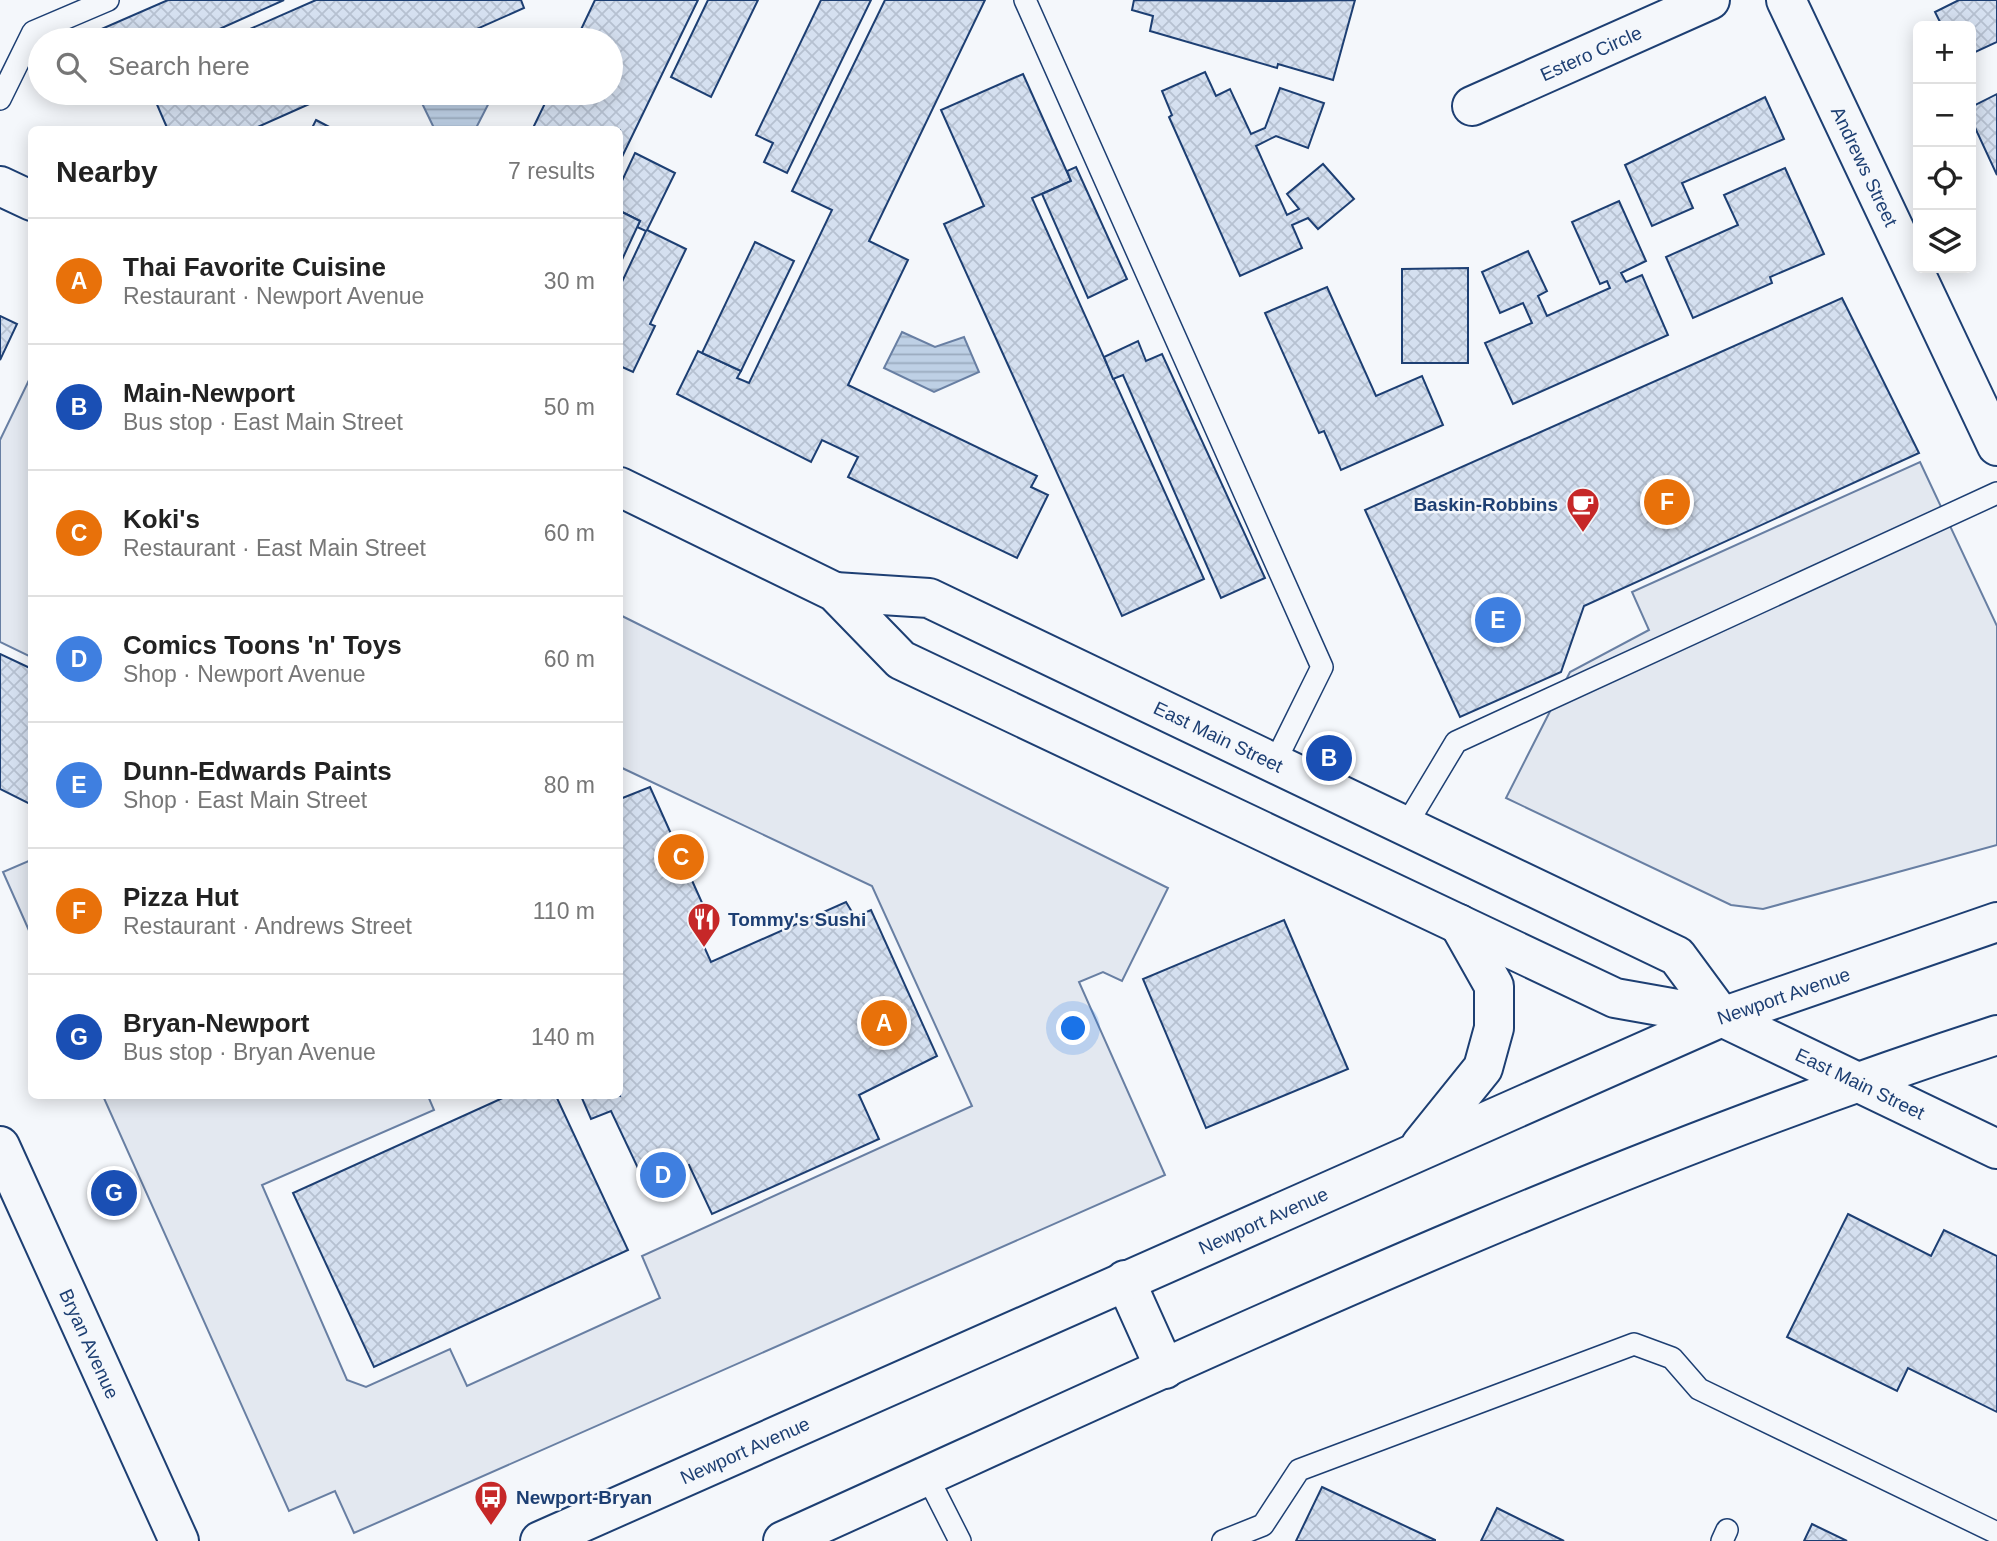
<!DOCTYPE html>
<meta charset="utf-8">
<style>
:root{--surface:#fff;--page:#f6f6f6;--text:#222;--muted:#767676;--line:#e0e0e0;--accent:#0b8043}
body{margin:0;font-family:Helvetica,sans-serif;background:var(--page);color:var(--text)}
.controls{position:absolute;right:21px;top:21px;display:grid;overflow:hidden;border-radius:10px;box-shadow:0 4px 18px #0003}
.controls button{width:63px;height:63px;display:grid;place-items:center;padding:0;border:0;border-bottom:2px solid var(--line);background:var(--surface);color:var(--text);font:35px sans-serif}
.you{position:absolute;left:1074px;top:1029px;width:24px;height:24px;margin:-18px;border:5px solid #fff;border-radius:50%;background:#1a73e8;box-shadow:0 0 0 10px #1a73e833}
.badge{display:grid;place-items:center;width:46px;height:46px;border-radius:50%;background:var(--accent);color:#fff;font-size:23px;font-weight:700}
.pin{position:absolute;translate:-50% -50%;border:4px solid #fff;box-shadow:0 2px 7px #0006}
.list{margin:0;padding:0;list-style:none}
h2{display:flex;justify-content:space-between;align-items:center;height:91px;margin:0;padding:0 28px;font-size:30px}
h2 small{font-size:23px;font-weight:400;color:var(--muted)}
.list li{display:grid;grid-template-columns:46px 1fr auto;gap:21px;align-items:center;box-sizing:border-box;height:126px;padding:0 28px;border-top:2px solid var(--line)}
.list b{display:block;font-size:26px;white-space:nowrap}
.list p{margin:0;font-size:23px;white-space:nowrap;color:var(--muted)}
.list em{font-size:23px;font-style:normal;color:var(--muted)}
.icon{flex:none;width:38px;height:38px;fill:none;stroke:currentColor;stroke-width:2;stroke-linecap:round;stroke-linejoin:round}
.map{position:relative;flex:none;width:1997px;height:1541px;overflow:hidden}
.search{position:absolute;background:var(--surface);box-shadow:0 4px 18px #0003;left:28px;top:28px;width:595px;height:77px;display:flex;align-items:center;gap:18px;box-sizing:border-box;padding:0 24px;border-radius:38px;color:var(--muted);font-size:26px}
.panel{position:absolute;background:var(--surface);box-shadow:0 4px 18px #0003;left:28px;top:126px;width:595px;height:973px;border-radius:10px}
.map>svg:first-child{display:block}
.parking{fill:#e3e8f0;stroke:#687fa3;stroke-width:2}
.water{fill:url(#water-rules);stroke:#687fa3;stroke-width:2}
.building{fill:url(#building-cross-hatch);stroke:#1d3f73;stroke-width:2}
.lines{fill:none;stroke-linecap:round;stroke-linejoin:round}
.service-casing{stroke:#1d3f73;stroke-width:24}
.minor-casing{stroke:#1d3f73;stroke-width:42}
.secondary-casing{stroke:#1d3f73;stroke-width:42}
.primary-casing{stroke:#1d3f73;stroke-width:42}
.service{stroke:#f4f7fb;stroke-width:21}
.minor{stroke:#f4f7fb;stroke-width:38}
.secondary{stroke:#f4f7fb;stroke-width:38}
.primary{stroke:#f4f7fb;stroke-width:38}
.labels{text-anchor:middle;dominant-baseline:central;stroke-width:5;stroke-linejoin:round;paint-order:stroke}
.street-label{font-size:19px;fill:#1d3f73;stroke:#f4f7fb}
.poi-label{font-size:19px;font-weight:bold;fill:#1d3f73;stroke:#f4f7fb;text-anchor:start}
</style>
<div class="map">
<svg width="1997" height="1541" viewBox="0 0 1997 1541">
<defs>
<pattern id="water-rules" width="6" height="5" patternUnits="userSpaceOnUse" patternTransform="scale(1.75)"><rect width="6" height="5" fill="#bed0e5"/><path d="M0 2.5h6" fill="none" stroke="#9aaabe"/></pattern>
<pattern id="building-cross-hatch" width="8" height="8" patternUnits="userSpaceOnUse" patternTransform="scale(1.75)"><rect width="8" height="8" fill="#d5e0f0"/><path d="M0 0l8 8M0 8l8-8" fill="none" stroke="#b6c1d1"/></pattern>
</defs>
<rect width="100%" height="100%" fill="#f4f7fb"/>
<g class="parking">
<polygon points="31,376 31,657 0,642 0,440"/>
<polygon points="1920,462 1997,626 1997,845 1763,909 1731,905 1506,798 1570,672 1649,630 1632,592"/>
<polygon points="620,615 1168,888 1122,981 1103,972 1079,982 1165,1175 354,1533 335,1491 289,1511 103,1096 428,1096 434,1110 262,1185 347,1380 366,1387 450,1349 467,1386 660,1298 642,1256 972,1106 872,886 620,767"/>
<polygon points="31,860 31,935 3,872"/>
</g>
<g class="water">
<polygon points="417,93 494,93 475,130 434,128"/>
<polygon points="902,332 935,347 964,337 979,372 934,392 884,368"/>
</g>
<g class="building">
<polygon points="168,0 284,0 195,40 93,40 90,34"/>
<polygon points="316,0 521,0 524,8 452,40 225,40"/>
<polygon points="595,0 698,0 620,161 620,130 532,130 550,93 611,93 611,40 576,40"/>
<polygon points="708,0 758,0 711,97 671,77"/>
<polygon points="821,0 871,0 787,173 764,162 773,143 756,135"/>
<polygon points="885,0 985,0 869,241 908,260 848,385 1037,476 1031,487 1048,495 1017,558 848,477 858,457 822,440 811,462 677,394 698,351 741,371 737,378 749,383 832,210 792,191"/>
<polygon points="1134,0 1286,1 1355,0 1333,80 1278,64 1277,68 1150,31 1153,16 1132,10"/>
<polygon points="1959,0 1997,0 1997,42 1971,54 1971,26 1942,26 1935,12"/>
<polygon points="1205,72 1216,96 1230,89 1251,134 1265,128 1280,88 1324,103 1308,148 1276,136 1256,146 1287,215 1299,209 1287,194 1323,164 1354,199 1318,229 1308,218 1292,225 1302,248 1240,276 1169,117 1172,115 1162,91"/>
<polygon points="1023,74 1071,181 1032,198 1204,579 1122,616 944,224 984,206 941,110"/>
<polygon points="152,93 334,93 251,130 168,130"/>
<polygon points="1997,94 1997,175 1971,119 1971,107"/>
<polygon points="1765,97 1784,139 1682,183 1693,208 1652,226 1625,165"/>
<polygon points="316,120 335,130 311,130"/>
<polygon points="635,153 675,173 647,230 686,249 650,324 655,326 633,372 620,366 620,286 646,231 637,227 640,221 620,211 620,185"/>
<polygon points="1076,167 1127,279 1088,298 1042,194 1071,181 1067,171"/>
<polygon points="1785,168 1824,254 1770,277 1772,283 1693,318 1666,257 1738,225 1724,195"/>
<polygon points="1619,201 1646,261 1621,273 1626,282 1642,275 1668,335 1513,404 1485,343 1532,323 1523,303 1500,313 1482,272 1528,251 1547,291 1538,296 1547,316 1610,288 1607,281 1600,284 1572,222"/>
<polygon points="620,211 640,221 620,264"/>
<polygon points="755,242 794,261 741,371 702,353"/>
<polygon points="1468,268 1468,363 1402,363 1402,269"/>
<polygon points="1327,287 1376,396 1422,376 1443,425 1341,470 1324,431 1319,433 1265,313"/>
<polygon points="1842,298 1919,453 1584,606 1561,672 1460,717 1365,510"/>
<polygon points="0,316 17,324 0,360"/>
<polygon points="1138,341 1146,361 1162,354 1265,578 1221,598 1123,375 1113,379 1104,357"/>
<polygon points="0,654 32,669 32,802 28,803 0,789"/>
<polygon points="650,787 712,925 697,931 711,962 846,902 855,917 871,910 937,1056 859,1095 879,1139 712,1214 689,1165 645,1183 611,1111 591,1119 581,1096 620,1096 620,799"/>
<polygon points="1284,920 1348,1069 1206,1128 1143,979"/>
<polygon points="507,1096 556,1096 628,1250 374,1367 293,1193"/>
<polygon points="1848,1214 1931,1256 1944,1230 1997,1256 1997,1412 1908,1368 1897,1391 1787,1337"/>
<polygon points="1322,1487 1435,1540 1435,1541 1296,1541"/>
<polygon points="1497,1508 1564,1541 1481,1541"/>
<polygon points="1812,1524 1847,1541 1804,1541"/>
</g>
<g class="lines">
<defs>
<g id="service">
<polyline points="1025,0 1322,667 1274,764"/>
<polyline points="0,99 33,32 108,0"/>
<polyline points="1405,827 1456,742 1997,493"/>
<polyline points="927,1476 960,1541"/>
<polyline points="1223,1541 1263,1525 1299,1470 1634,1344 1672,1358 1699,1389 1997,1533"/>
<polyline points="1722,1541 1727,1530"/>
</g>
<g id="minor">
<path id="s1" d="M1786,0l211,446"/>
<path id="s2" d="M1472,106l238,-106"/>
</g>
<g id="secondary">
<polyline points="0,186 32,201"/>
<path id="s3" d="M620,487l215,105 66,68 714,338 107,19 275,132"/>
<path id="s4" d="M835,592l94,6 748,358 45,61"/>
<path id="s5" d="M0,1146l179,395"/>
</g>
<g id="primary">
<polyline points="1421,1145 1483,1068 1494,1028 1494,986 1459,924"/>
<polyline points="1125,1280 1165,1369"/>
<path id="s6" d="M540,1541l1182,-524 275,-95"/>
<path d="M783,1541c399,-180 797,-371 1214,-506"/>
</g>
</defs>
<use href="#service" class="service-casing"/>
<use href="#minor" class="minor-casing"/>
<use href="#secondary" class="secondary-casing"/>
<use href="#primary" class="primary-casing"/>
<use href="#service" class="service"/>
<use href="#minor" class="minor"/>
<use href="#secondary" class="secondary"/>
<use href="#primary" class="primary"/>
</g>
<defs>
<symbol id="cafe-pin" viewBox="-11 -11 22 30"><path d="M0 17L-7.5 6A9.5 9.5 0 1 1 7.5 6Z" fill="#c62828" stroke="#f4f7fb"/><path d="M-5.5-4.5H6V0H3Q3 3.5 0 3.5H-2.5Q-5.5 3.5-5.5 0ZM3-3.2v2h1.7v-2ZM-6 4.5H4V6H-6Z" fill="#fff"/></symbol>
<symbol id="restaurant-pin" viewBox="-11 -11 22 30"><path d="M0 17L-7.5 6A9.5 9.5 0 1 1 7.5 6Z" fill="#c62828" stroke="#f4f7fb"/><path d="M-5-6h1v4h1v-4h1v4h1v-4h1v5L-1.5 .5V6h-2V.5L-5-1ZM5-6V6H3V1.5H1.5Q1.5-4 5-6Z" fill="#fff"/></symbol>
<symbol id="bus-pin" viewBox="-11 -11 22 30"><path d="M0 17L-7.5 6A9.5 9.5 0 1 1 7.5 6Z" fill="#c62828" stroke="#f4f7fb"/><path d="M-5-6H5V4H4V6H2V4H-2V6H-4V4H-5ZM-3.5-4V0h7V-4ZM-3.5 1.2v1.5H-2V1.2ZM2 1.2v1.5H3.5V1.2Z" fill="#fff"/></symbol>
</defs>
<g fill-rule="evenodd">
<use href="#cafe-pin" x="1564" y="485" width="38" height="52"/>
<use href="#restaurant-pin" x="685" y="900" width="38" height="52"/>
<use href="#bus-pin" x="472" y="1478" width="38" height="52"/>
</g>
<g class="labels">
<g class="street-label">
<text stroke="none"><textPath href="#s2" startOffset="130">Estero Circle</textPath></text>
<text stroke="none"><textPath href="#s1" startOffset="184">Andrews Street</textPath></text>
<text stroke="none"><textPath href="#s4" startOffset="415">East Main Street</textPath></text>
<text stroke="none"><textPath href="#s6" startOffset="1358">Newport Avenue</textPath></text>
<text stroke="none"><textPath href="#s3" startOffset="1386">East Main Street</textPath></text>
<text stroke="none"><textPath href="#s6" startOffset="791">Newport Avenue</textPath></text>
<text stroke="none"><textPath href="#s5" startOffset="217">Bryan Avenue</textPath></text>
<text stroke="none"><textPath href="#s6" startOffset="224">Newport Avenue</textPath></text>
</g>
<g class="poi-label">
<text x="1558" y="504" text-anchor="end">Baskin-Robbins</text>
<text x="728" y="919">Tommy's Sushi</text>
<text x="516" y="1497">Newport-Bryan</text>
</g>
</g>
</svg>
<div class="controls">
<button>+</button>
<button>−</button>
<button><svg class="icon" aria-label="locate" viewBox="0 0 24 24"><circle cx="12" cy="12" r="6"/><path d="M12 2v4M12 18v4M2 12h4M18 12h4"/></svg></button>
<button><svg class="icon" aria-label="layers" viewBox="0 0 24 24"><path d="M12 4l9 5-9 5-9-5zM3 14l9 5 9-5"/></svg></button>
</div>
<div class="you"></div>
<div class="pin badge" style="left:884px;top:1023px;background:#e8710a">A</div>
<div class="pin badge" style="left:1329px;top:758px;background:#1a4fb4">B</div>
<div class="pin badge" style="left:681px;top:857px;background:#e8710a">C</div>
<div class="pin badge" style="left:663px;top:1175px;background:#3f7fe0">D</div>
<div class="pin badge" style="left:1498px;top:620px;background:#3f7fe0">E</div>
<div class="pin badge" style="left:1667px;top:502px;background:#e8710a">F</div>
<div class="pin badge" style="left:114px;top:1193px;background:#1a4fb4">G</div>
<div class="search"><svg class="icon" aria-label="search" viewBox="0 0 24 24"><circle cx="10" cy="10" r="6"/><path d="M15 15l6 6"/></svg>Search here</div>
<section class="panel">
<h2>Nearby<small>7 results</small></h2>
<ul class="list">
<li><span class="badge" style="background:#e8710a">A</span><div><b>Thai Favorite Cuisine</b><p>Restaurant · Newport Avenue</p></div><em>30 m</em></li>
<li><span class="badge" style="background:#1a4fb4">B</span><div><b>Main-Newport</b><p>Bus stop · East Main Street</p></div><em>50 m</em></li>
<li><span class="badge" style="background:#e8710a">C</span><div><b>Koki's</b><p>Restaurant · East Main Street</p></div><em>60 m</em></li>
<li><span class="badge" style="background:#3f7fe0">D</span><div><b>Comics Toons 'n' Toys</b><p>Shop · Newport Avenue</p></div><em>60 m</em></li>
<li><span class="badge" style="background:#3f7fe0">E</span><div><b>Dunn-Edwards Paints</b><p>Shop · East Main Street</p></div><em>80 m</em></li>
<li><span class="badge" style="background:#e8710a">F</span><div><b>Pizza Hut</b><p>Restaurant · Andrews Street</p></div><em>110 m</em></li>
<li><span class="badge" style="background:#1a4fb4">G</span><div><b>Bryan-Newport</b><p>Bus stop · Bryan Avenue</p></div><em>140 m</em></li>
</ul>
</section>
</div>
